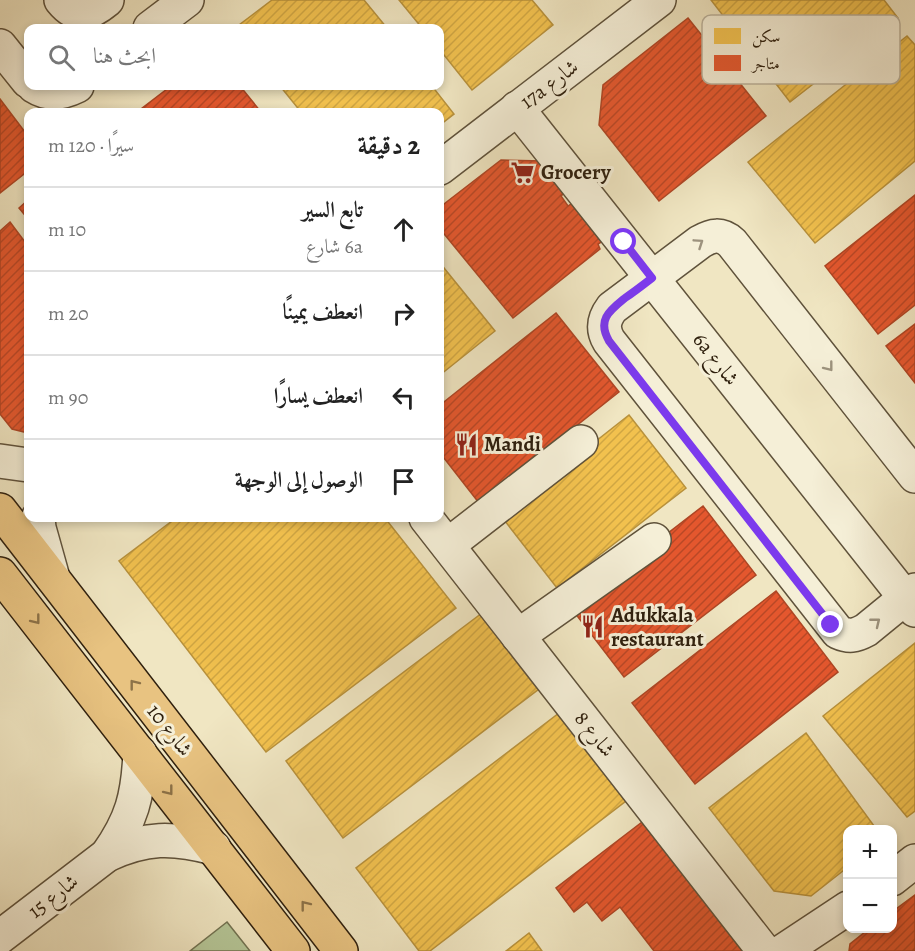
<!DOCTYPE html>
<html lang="ar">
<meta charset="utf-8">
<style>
:root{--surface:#fff;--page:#f2f2f2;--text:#222;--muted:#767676;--line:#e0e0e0}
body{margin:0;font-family:Alegreya,Amiri,serif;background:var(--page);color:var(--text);direction:rtl}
.controls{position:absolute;right:18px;bottom:18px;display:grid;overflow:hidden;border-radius:12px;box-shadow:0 3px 9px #0003}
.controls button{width:54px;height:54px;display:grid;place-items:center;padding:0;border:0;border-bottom:2px solid var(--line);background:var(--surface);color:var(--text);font:30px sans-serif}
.stop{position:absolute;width:18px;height:18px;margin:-14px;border:4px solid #7c3aed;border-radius:50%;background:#fff}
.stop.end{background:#7c3aed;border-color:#fff;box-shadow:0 2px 6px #0008}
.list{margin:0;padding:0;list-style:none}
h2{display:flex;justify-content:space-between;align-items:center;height:78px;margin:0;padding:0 24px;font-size:26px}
h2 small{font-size:20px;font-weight:400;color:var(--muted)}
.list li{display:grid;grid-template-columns:39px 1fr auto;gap:18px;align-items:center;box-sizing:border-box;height:84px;padding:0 24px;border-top:2px solid var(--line)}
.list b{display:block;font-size:22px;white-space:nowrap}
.list p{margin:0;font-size:20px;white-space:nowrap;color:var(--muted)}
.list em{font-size:20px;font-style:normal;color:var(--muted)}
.icon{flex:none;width:33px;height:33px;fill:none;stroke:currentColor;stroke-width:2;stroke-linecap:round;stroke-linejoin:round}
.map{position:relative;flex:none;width:915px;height:951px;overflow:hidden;direction:ltr}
.search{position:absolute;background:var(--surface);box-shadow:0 3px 9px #0003;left:24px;top:24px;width:420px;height:66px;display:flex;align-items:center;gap:15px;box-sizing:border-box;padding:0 21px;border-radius:12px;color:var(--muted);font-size:22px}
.panel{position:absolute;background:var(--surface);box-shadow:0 3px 9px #0003;left:24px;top:108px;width:420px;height:414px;border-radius:12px;direction:rtl}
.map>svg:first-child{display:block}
.pitch{fill:#b5c697;stroke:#727352;stroke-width:1.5}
.homes{fill:url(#homes-hatch);stroke:#b8913b;stroke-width:1.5}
.shops{fill:url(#shops-hatch);stroke:#ae4624;stroke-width:1.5}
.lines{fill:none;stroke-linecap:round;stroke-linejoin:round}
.minor-casing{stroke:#5f523b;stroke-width:36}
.major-casing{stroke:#2f200e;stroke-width:36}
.minor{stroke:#f5efd7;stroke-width:33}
.major{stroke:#e8c381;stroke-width:33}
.oneway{stroke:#9c927d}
.oneway2{stroke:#8c7248}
.route{stroke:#7c3aed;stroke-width:8}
.labels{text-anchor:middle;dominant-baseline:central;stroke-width:6;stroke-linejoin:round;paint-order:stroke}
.street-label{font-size:21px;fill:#2f200e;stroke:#f5efd7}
.poi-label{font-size:21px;font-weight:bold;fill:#2f200e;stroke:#f5efd7;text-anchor:start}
.key{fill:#f5efd7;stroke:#bab19b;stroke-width:1.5}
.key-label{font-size:16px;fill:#2f200e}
</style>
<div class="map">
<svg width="915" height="951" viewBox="0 0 915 951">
<defs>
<pattern id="homes-hatch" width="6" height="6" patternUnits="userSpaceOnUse" patternTransform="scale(1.5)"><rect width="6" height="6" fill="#f2c14e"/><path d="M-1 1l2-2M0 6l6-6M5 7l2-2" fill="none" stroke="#d0a643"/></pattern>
<pattern id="shops-hatch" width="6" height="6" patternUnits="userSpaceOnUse" patternTransform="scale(1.5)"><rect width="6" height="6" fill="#e4572e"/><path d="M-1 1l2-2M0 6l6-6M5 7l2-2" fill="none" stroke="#b94826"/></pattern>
</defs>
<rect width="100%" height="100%" fill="#f0e6c2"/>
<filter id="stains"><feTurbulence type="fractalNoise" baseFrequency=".00333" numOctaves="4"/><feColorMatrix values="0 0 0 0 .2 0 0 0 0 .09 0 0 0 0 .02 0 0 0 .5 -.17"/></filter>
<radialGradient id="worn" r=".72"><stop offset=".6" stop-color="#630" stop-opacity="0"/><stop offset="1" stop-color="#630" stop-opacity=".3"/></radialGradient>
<polygon class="pitch" points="227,922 250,951 190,951"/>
<g class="homes">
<polygon points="272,0 364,0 387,28 235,28"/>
<polygon points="399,0 532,0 553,25 472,90 440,50 440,28 422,28"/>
<polygon points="711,0 884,0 898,18 790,102"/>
<polygon points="907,36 915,45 915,161 815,243 748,162"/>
<polygon points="280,86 432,86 454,114 440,125 440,112 301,112"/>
<polygon points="440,263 495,331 440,375"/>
<polygon points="629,415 686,488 557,588 501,516"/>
<polygon points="176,518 385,518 456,608 266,752 119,561"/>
<polygon points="482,613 539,689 343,838 286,761"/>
<polygon points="915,643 915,811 907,817 823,716"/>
<polygon points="559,713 626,801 430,951 419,951 356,868"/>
<polygon points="806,733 877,830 848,830 848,867 811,896 774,891 709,808"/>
<polygon points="529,933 542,951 506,951"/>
</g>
<g class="shops">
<polygon points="688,18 766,116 659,201 599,125 603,85"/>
<polygon points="171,86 240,86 261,112 137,112"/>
<polygon points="0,99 28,136 28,171 0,193"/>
<polygon points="501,160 544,161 568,190 561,196 568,206 574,202 606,239 598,244 600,249 513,318 440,229 440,207"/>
<polygon points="915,195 915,305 878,334 825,266"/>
<polygon points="28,200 28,219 19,208"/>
<polygon points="10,222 28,246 28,433 12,429 0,414 0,231"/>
<polygon points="556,313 619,392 479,503 440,453 440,405"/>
<polygon points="915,324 915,383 886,346"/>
<polygon points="703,506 756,575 624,677 571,608"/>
<polygon points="776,591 838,672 695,784 632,703"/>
<polygon points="646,819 747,951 654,951 620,907 602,921 587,902 574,912 556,888"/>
<polygon points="915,895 915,951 849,951 850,944 870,928 892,928 892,912"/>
</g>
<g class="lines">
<defs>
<g id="minor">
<path d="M61,0c16,20 29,14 46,0"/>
<polyline points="150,28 187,0"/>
<polyline points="0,46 28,81"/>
<path d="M34,86c14,9 29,7 43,0"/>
<polyline points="517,108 915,610"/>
<polyline points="440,168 659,0"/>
<polyline points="0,461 28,465"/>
<path d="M915,476l-183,-233c-11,-10 -20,-8 -32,-1l-88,66c-9,12 -10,21 -3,33l229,291c11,5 17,4 28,-2l49,-40"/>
<polyline points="38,518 39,528 53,578"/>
<polyline points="426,518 764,951"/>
<polyline points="448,545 581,442"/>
<polyline points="518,636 654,540"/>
<path d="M107,855c25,-35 31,-59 33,-102"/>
<polyline points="892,879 915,861"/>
<path d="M0,937l107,-82c39,-18 65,-18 107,-7"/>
<polyline points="783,951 848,908"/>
</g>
<g id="major">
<polyline points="0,510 341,951"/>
<polyline points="0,574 293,951"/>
</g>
</defs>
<use href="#minor" class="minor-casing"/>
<use href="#major" class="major-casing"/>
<use href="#minor" class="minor"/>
<use href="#major" class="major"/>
</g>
<defs><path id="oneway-chevron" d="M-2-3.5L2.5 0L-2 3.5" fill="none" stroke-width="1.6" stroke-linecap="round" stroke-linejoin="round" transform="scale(1.5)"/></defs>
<g class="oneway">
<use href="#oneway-chevron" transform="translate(699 243) rotate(-34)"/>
<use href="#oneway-chevron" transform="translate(829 367) rotate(52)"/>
<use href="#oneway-chevron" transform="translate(876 622) rotate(-39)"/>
</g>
<g class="oneway2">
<use href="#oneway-chevron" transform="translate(36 620) rotate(52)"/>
<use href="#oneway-chevron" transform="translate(134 684) rotate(-128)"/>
<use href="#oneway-chevron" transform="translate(169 791) rotate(52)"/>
<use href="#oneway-chevron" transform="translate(305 905) rotate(-128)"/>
</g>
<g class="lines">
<path class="route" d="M624,242l28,36c-9,7 -18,14 -27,20 -16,13 -28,22 -16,43l222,284"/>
</g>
<defs>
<symbol id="supermarket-bare" viewBox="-9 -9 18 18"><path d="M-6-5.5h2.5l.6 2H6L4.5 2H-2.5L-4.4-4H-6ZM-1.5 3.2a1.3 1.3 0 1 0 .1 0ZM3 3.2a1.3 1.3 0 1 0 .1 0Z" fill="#8f2418" stroke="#f5efd7" stroke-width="2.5" paint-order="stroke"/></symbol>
<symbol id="restaurant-bare" viewBox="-9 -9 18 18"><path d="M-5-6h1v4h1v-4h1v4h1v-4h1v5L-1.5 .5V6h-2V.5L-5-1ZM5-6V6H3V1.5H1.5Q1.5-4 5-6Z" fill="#8f2418" stroke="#f5efd7" stroke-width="2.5" paint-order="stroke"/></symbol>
</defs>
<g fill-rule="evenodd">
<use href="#supermarket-bare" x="506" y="156" width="33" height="33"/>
<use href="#restaurant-bare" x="450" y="428" width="33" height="33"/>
<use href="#restaurant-bare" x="576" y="610" width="33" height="33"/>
</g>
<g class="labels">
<g class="street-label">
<text transform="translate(549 84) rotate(-37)">17a شارع</text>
<text transform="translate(716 359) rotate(52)">6a شارع</text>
<text transform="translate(170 730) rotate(52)">شارع 10</text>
<text transform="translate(595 734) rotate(52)">شارع 8</text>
<text transform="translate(53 896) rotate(-38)">شارع 15</text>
</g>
<g class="poi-label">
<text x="541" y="172">Grocery</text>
<text x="484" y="444">Mandi</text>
<text x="611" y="615">Adukkala<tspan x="611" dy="24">restaurant</tspan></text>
</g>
</g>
<rect x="702" y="15" width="198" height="69" rx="9" class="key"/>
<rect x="714" y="28" width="27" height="16" fill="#f2c14e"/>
<rect x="714" y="55" width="27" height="16" fill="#e4572e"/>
<g class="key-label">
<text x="752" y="42">سكن</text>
<text x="752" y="69">متاجر</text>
</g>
<rect width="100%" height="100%" filter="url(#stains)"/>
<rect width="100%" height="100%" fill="url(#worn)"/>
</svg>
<div class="controls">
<button>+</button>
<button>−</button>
</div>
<div class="stop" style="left:624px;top:242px"></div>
<div class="stop end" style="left:831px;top:625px"></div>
<div class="search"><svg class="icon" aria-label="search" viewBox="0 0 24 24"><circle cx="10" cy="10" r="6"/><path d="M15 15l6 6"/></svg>ابحث هنا</div>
<section class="panel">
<h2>2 دقيقة<small>سيرًا · 120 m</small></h2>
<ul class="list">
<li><svg class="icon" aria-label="ahead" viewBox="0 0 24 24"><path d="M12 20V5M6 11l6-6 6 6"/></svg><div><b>تابع السير</b><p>6a شارع</p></div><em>10 m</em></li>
<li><svg class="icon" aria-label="right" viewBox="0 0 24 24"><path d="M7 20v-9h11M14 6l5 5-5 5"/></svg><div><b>انعطف يمينًا</b></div><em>20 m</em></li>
<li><svg class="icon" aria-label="left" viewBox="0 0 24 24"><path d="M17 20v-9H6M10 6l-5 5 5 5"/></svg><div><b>انعطف يسارًا</b></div><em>90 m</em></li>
<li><svg class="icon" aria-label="arrive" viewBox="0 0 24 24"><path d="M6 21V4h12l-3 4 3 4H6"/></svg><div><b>الوصول إلى الوجهة</b></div></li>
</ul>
</section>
</div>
